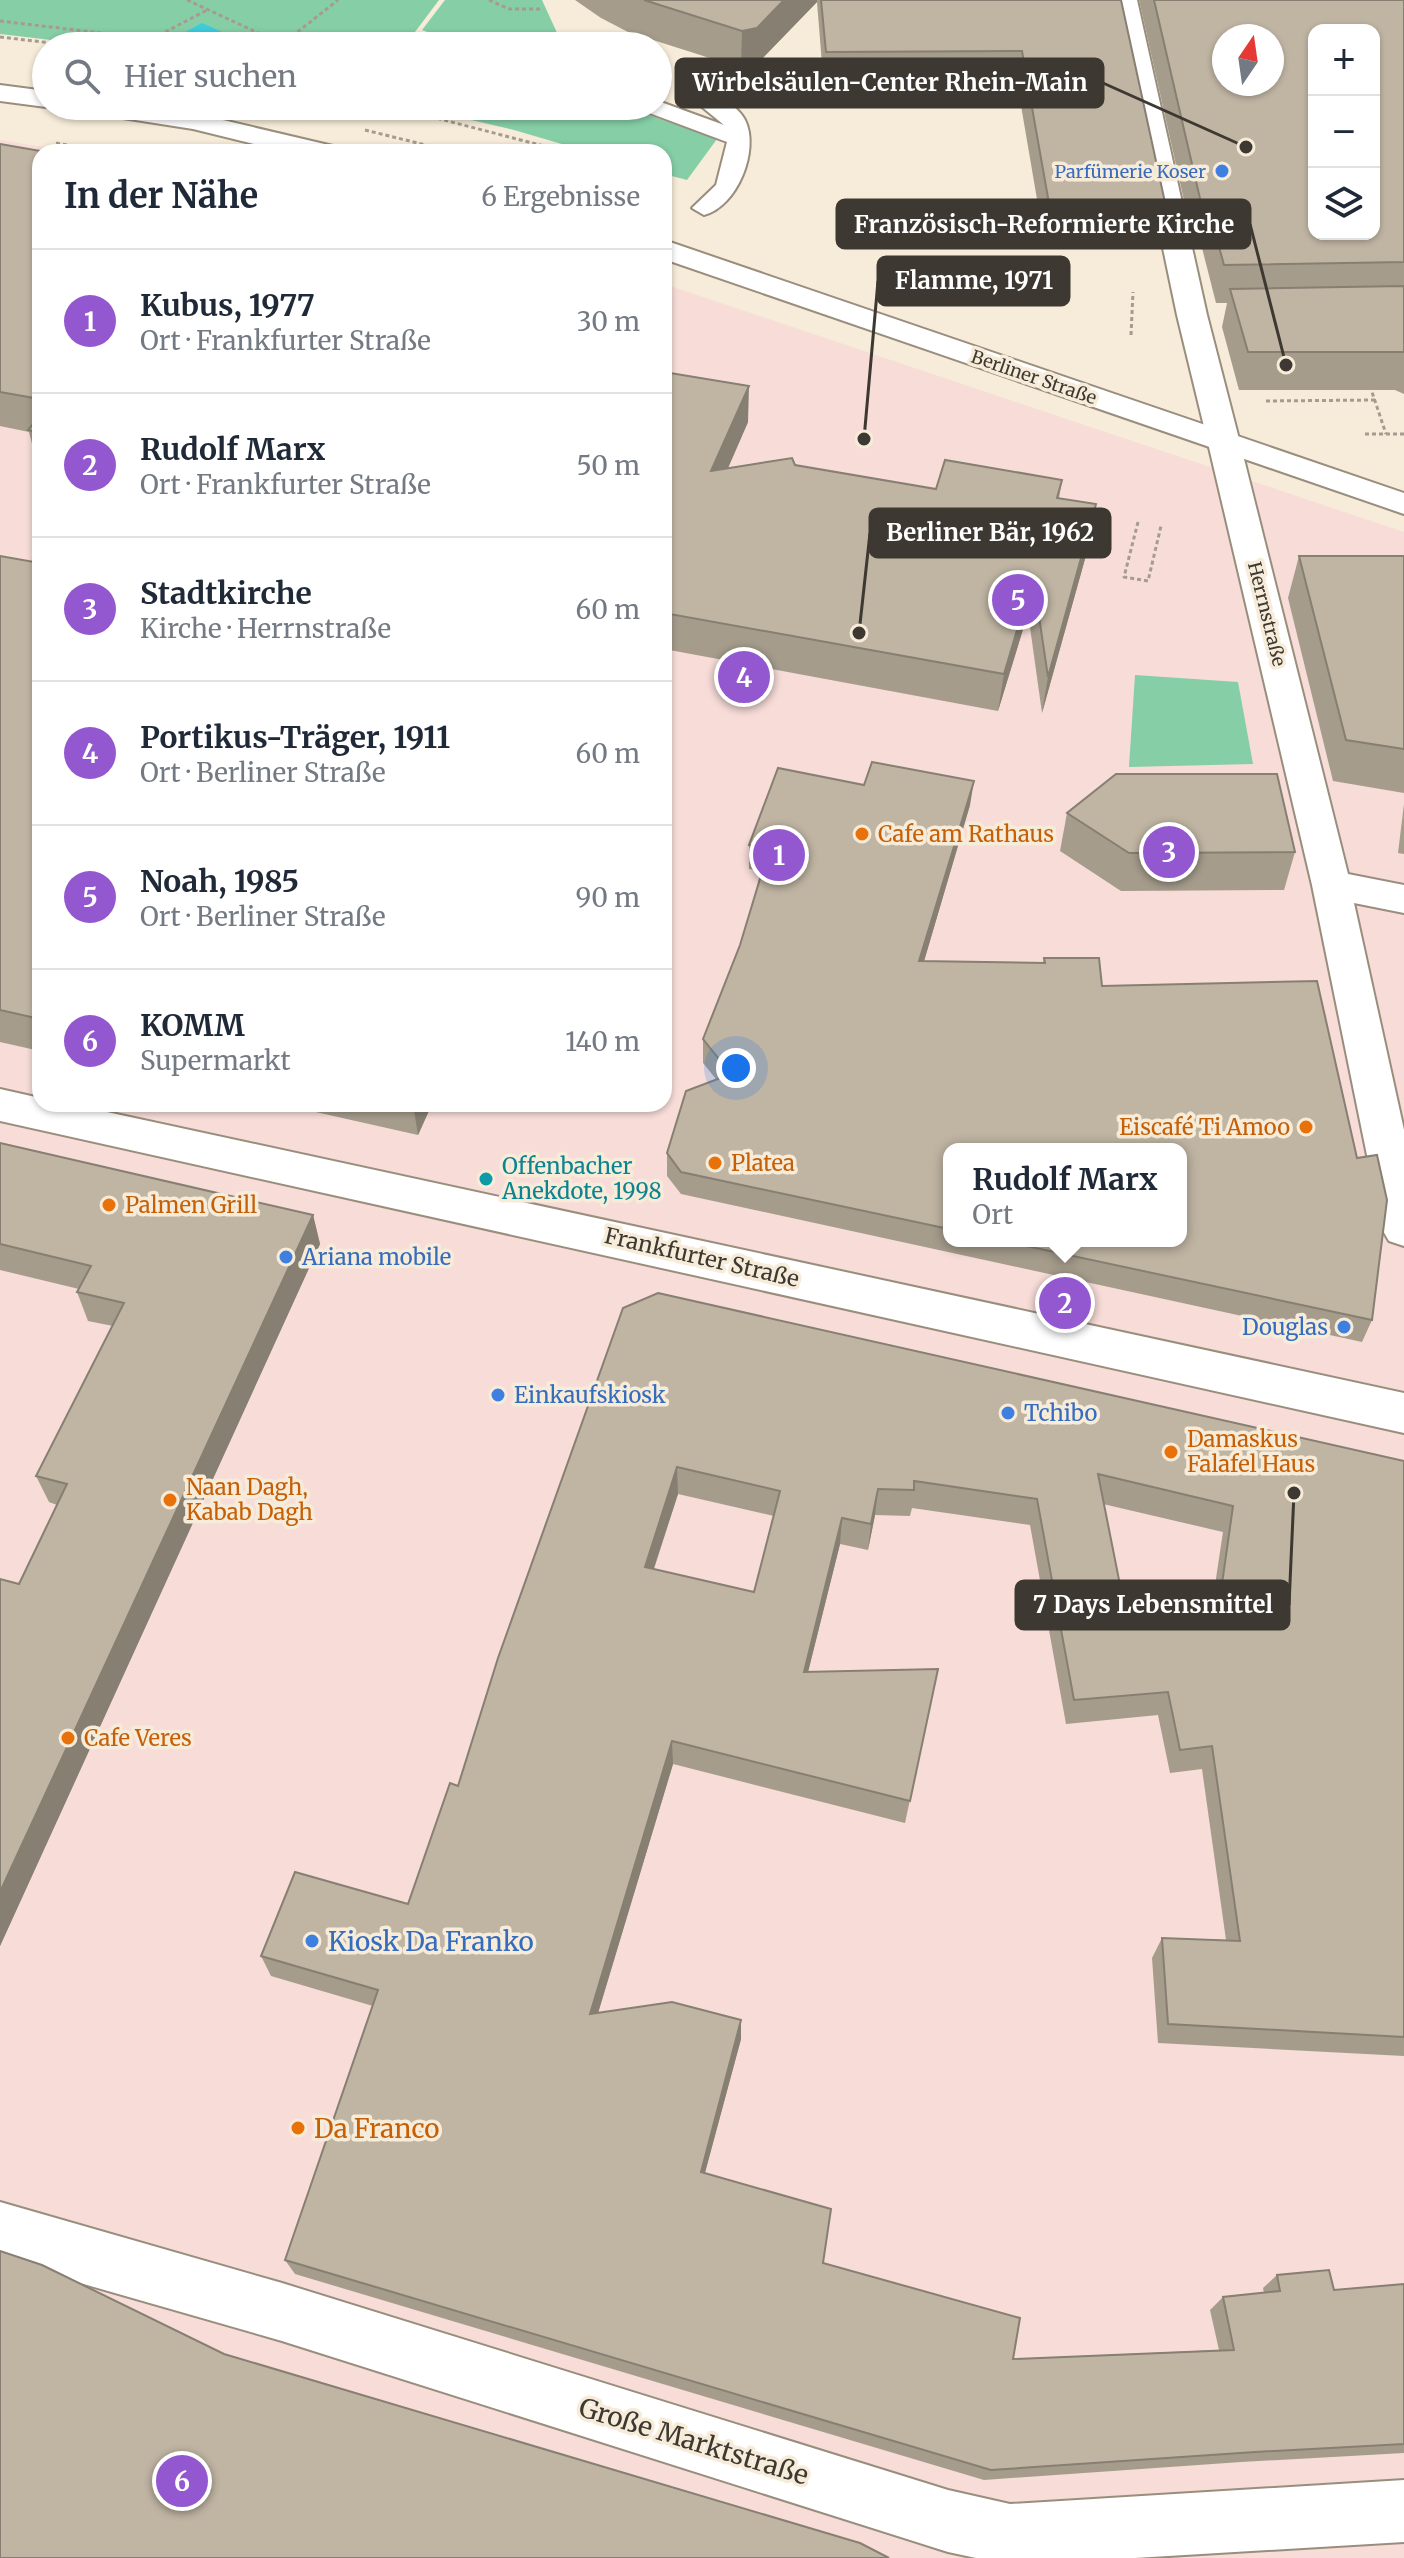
<!DOCTYPE html>
<html lang="de">
<meta charset="utf-8">
<style>
:root{--surface:#fff;--page:#f2f2f3;--text:#1f2937;--muted:#747a83;--line:#e0e1e3;--accent:#9358cf}
body{margin:0;font-family:Merriweather,serif;background:var(--page);color:var(--text)}
.controls{position:absolute;right:24px;top:24px;display:grid;overflow:hidden;border-radius:16px;box-shadow:0 2px 6px #0004}
.controls button{width:72px;height:72px;display:grid;place-items:center;padding:0;border:0;border-bottom:2px solid var(--line);background:var(--surface);color:var(--text);font:40px sans-serif}
.compass{position:absolute;left:1212px;top:24px;width:72px;height:72px;border-radius:50%;background:var(--surface);box-shadow:0 2px 6px #0004;rotate:13deg}
.you{position:absolute;left:736px;top:1068px;width:28px;height:28px;margin:-20px;border:6px solid #fff;border-radius:50%;background:#1a73e8;box-shadow:0 0 0 12px #1a73e833}
.badge{display:grid;place-items:center;width:52px;height:52px;border-radius:50%;background:var(--accent);color:#fff;font-size:26px;font-weight:700}
.pin{position:absolute;translate:-50% -50%;border:4px solid #fff;box-shadow:0 2px 8px #0006}
.popup{position:absolute;left:943px;top:1143px;width:244px;height:104px;box-sizing:border-box;display:grid;place-content:center;border-radius:16px;background:var(--surface);filter:drop-shadow(0 2px 6px #0005);font-size:26px;white-space:nowrap;color:var(--muted)}
.popup b{font-size:30px;color:var(--text)}
.popup::after{content:'';position:absolute;left:50%;top:100%;margin-left:-16px;border:16px solid transparent;border-top-color:var(--surface)}
.list{margin:0;padding:0;list-style:none}
h2{display:flex;justify-content:space-between;align-items:center;height:104px;margin:0;padding:0 32px;font-size:34px}
h2 small{font-size:26px;font-weight:400;color:var(--muted)}
.list li{display:grid;grid-template-columns:52px 1fr auto;gap:24px;align-items:center;box-sizing:border-box;height:144px;padding:0 32px;border-top:2px solid var(--line)}
.list b{display:block;font-size:30px;white-space:nowrap}
.list p{margin:0;font-size:26px;white-space:nowrap;color:var(--muted)}
.list em{font-size:26px;font-style:normal;color:var(--muted)}
.icon{flex:none;width:44px;height:44px;fill:none;stroke:currentColor;stroke-width:2;stroke-linecap:round;stroke-linejoin:round}
.map{position:relative;flex:none;width:1404px;height:2558px;overflow:hidden}
.search{position:absolute;background:var(--surface);box-shadow:0 2px 6px #0004;left:32px;top:32px;width:640px;height:88px;display:flex;align-items:center;gap:20px;box-sizing:border-box;padding:0 28px;border-radius:44px;color:var(--muted);font-size:30px}
.panel{position:absolute;background:var(--surface);box-shadow:0 2px 6px #0004;left:32px;top:144px;width:640px;height:968px;border-radius:24px}
.map>svg:first-child{display:block}
.commercial{fill:#f7dcd8;fill-rule:evenodd}
.green{fill:#85cea6}
.water{fill:#3ecbdc}
.lines{fill:none;stroke-linecap:round;stroke-linejoin:round}
.service-casing{stroke:#998e7d;stroke-width:4}
.pedestrian-casing{stroke:#998e7d;stroke-width:4}
.minor-casing{stroke:#998e7d;stroke-width:4}
.secondary-casing{stroke:#998e7d;stroke-width:4}
.path{stroke:#a59c8f;stroke-width:3;stroke-dasharray:4 3;stroke-linecap:butt}
.service{fill:#fff;fill-rule:evenodd}
.pedestrian{fill:#fff;fill-rule:evenodd}
.minor{fill:#fff;fill-rule:evenodd}
.secondary{fill:#fff;fill-rule:evenodd}
.wall{fill:#a59c8c;fill-rule:evenodd}
.shaded-wall{fill:#867f72}
.building{fill:#c0b5a3;stroke:#867f72;stroke-width:2;fill-rule:evenodd}
.shop-dot{fill:#3f7fe0;stroke:#f7ecd9;stroke-width:3}
.food-dot{fill:#e8710a;stroke:#f7ecd9;stroke-width:3}
.culture-dot{fill:#0f9aa8;stroke:#f7ecd9;stroke-width:3}
.labels{text-anchor:middle;dominant-baseline:central;stroke-width:7;stroke-linejoin:round;paint-order:stroke}
.far-shop-label{font-size:18px;fill:#366cbe;stroke:#f7ecd9;text-anchor:end}
.far-street-label{font-size:18px;fill:#3d3831;stroke:#f7ecd9}
.food-label{font-size:22px;fill:#c56008;stroke:#f7ecd9;text-anchor:start}
.culture-label{font-size:22px;fill:#0d838f;stroke:#f7ecd9;text-anchor:start}
.shop-label{font-size:22px;fill:#366cbe;stroke:#f7ecd9;text-anchor:start}
.street-label{font-size:22px;fill:#3d3831;stroke:#f7ecd9}
.near-shop-label{font-size:26px;fill:#366cbe;stroke:#f7ecd9;text-anchor:start}
.near-food-label{font-size:26px;fill:#c56008;stroke:#f7ecd9;text-anchor:start}
.near-street-label{font-size:26px;fill:#3d3831;stroke:#f7ecd9}
.leader{fill:none;stroke:#3d3831;stroke-width:3}
.callout-dot{fill:#3d3831;stroke:#f7ecd9;stroke-width:3}
.callout{fill:#3d3831;stroke:#3d3831;stroke-width:3}
.callout-label{font-size:24px;text-anchor:middle;font-weight:bold;fill:#fff}
</style>
<div class="map">
<svg width="1404" height="2558" viewBox="0 0 1404 2558">
<rect width="100%" height="100%" fill="#f7ecd9"/>
<path class="commercial" d="M0,140l73,12h-33v952h624v-820l740,248v2026h-1404zM949,1149h232v92h-232z"/>
<g class="green">
<polygon points="0,0 439,0 415,32 454,46 102,46 0,34"/>
<polygon points="445,0 542,0 563,46 465,46 422,30"/>
<polygon points="411,106 624,106 717,139 687,180 664,174 664,152 589,152 514,130"/>
<polygon points="1135,675 1238,682 1253,764 1129,767"/>
</g>
<path class="water" d="M202,23l43,19c-20,11 -47,2 -67,-6z"/>
<g class="lines">
<defs>
<path id="service" d="M688,77l8,2c14,11 41,25 49,41 15,30 -8,87 -41,95l-12,-7 24,-23 11,-43 -83,-31 -3,-5h17v-5l66,24 -44,-36 -3,-5 3,-5z"/>
<g id="pedestrian">
<polygon points="1224,433 1235,436 1240,443 1348,874 1404,885 1404,913 1354,903 1404,1130 1404,1246 1389,1241 1382,1229 1312,885 1208,443 1213,436"/>
<polygon points="0,1089 40,1098 40,1104 70,1104 1404,1393 1404,1433 0,1121"/>
<polygon points="0,2202 282,2283 948,2490 1010,2504 1404,2480 1404,2542 1135,2558 976,2558 948,2552 282,2341 0,2260"/>
</g>
<polygon id="minor" points="1111,0 1137,0 1207,315 1240,443 1235,450 1224,453 1213,450 1208,443 1177,315"/>
<g id="secondary">
<polygon points="0,85 46,91 46,106 51,106 46,107 0,101"/>
<polygon points="83,106 151,106 193,113 333,146 337,152 287,152 193,129 97,114 87,112"/>
<polygon points="664,240 1404,493 1404,514 664,259"/>
</g>
</defs>
<use href="#service" class="service-casing"/>
<use href="#pedestrian" class="pedestrian-casing"/>
<use href="#minor" class="minor-casing"/>
<use href="#secondary" class="secondary-casing"/>
<g class="path">
<polyline points="187,0 280,43"/>
<polyline points="489,0 509,9 541,9"/>
<polyline points="0,21 152,39 207,10"/>
<polyline points="0,37 77,46"/>
<polyline points="281,45 338,0"/>
<polyline points="390,106 567,152"/>
<polyline points="365,130 454,152"/>
<polyline points="56,143 78,147"/>
<polyline points="1131,335 1133,292"/>
<polyline points="1370,386 1386,434"/>
<polyline points="1266,401 1375,400"/>
<polyline points="1365,434 1404,434"/>
<polyline points="1138,522 1124,577 1148,581 1161,526"/>
</g>
<use href="#service" class="service"/>
<use href="#pedestrian" class="pedestrian"/>
<use href="#minor" class="minor"/>
<use href="#secondary" class="secondary"/>
</g>
<g class="wall">
<polygon points="575,0 1121,0 1166,207 1159,245 1045,246 1018,88 824,89 817,2 756,65 741,68 628,32 601,18"/>
<polygon points="1139,0 1404,0 1404,394 1395,390 1239,390 1222,327 1227,303 1216,303 1201,244 1194,245"/>
<polygon points="0,144 40,152 40,467 38,467 29,432 0,426"/>
<polygon points="664,372 748,422 728,468 795,465 936,489 1062,480 1059,498 1090,541 1042,713 1028,613 998,711 664,649"/>
<polygon points="0,556 40,563 40,1051 0,1042"/>
<polygon points="1299,556 1404,556 1404,793 1333,781 1288,598"/>
<polygon points="1404,804 1404,854 1398,853"/>
<path d="M970,805l-46,156 119,2 1,-5 58,28 270,334 -10,22 -681,-148 -14,-18v-23l49,-74 -13,-16v-24l37,-94 22,-74 -13,-2v-24zM949,1149l232,92h-232z"/>
<polygon points="1067,813 1295,852 1284,890 1121,891 1060,851"/>
<polygon points="280,1104 432,1104 418,1135"/>
<polygon points="0,1143 313,1215 320,1244 0,1946 0,1579 19,1584 57,1505 49,1502 36,1476 113,1326 88,1321 77,1292 79,1289 0,1270"/>
<path d="M623,1308l781,153v595l-246,-13 -6,-85 10,-20 64,2 -24,-171 -32,4 -12,-58 -92,9 -36,-199 -118,-17 -2,8 -35,-1 -7,35 -28,-6 -32,128 130,-3 -33,154 -232,-59 -75,249 143,7v19l-36,134 118,90 190,96 206,-9 -9,-40 13,-13 41,-4 -1,-5 14,-13 57,15 70,-6v169l-163,9 -257,18 -689,-206 -10,-14 88,-254 -102,-30 -10,-20 147,-52 50,-118zM678,1494l96,22 -20,76 -100,-23zM1103,1504l120,28 -10,66 -90,2z"/>
</g>
<g class="shaded-wall">
<polygon points="784,0 817,0 817,2 756,65 741,68 742,31"/>
<polygon points="749,386 748,422 711,507 711,471"/>
<polygon points="1096,504 1090,541 1042,713 1048,677"/>
<polygon points="1033,576 1028,613 998,711 1004,674"/>
<polygon points="974,781 970,805 917,985 919,961"/>
<polygon points="413,1104 432,1104 418,1135"/>
<polygon points="313,1215 320,1244 0,1946 0,1892"/>
<polygon points="677,1467 678,1494 646,1592 645,1567"/>
<polygon points="878,1489 875,1515 868,1550 871,1524"/>
<polygon points="842,1518 840,1544 802,1696 804,1672"/>
<polygon points="672,1741 673,1764 592,2033 590,2014"/>
<polygon points="741,2020 741,2039 701,2187 701,2172"/>
</g>
<g class="building">
<polygon points="644,0 784,0 757,28 742,31"/>
<polygon points="821,0 1121,0 1166,207 1050,209 1022,51 826,52"/>
<path d="M1154,0h250v262l-180,3 -16,-58h-6zM1314,30h60v204h-60zM1224,36h48v48h-48z"/>
<polygon points="0,144 46,152 40,152 40,399 0,392"/>
<polygon points="149,148 171,152 145,152"/>
<polygon points="1404,286 1404,352 1248,352 1230,289"/>
<polygon points="664,372 749,386 711,471 792,458 795,465 936,489 945,460 1062,480 1057,498 1096,504 1048,677 1033,576 1004,674 664,613"/>
<polygon points="40,416 40,433 28,430"/>
<polygon points="0,556 40,563 40,1019 0,1010"/>
<polygon points="1299,556 1404,556 1404,749 1346,740"/>
<polygon points="872,762 974,781 919,961 1045,963 1044,958 1099,958 1102,986 1317,981 1357,1158 1377,1155 1387,1200 1372,1320 1003,1241 1181,1241 1181,1149 949,1149 949,1229 681,1172 667,1153 686,1091 731,1074 703,1039 740,945 769,849 749,845 778,768 864,785"/>
<polygon points="1116,774 1277,774 1295,852 1129,853 1067,813"/>
<polygon points="0,1143 313,1215 0,1892 0,1579 19,1584 67,1484 36,1476 124,1303 77,1292 91,1266 0,1244"/>
<path d="M658,1293l746,168v576l-236,-13 -6,-86 78,3 -28,-195 -32,4 -12,-58 -94,8 -37,-201 -123,-18v9l-36,-1 -7,35 -29,-6 -38,154 134,-3 -28,132 -238,-60 -82,273 82,-12 69,18 -40,152 130,37 -8,54 197,55 -7,41 221,-9 -11,-53 57,-6 -3,-16 52,-5 5,20 70,-6v160l-149,8 -264,18 -706,-210 93,-270 -117,-34 34,-84 113,32 42,-121 8,3 40,-128 125,-350zM677,1467l103,24 -26,101 -109,-25zM1098,1474l135,32 -13,92 -97,2z"/>
<polygon points="0,2251 42,2265 224,2354 860,2543 889,2558 0,2558"/>
</g>
<g class="shop-dot">
<circle cx="1222" cy="171" r="8"/>
<circle cx="286" cy="1257" r="8"/>
<circle cx="1344" cy="1327" r="8"/>
<circle cx="498" cy="1395" r="8"/>
<circle cx="1008" cy="1413" r="8"/>
<circle cx="312" cy="1941" r="8"/>
</g>
<g class="food-dot">
<circle cx="862" cy="834" r="8"/>
<circle cx="1306" cy="1127" r="8"/>
<circle cx="715" cy="1163" r="8"/>
<circle cx="109" cy="1205" r="8"/>
<circle cx="1171" cy="1452" r="8"/>
<circle cx="170" cy="1500" r="8"/>
<circle cx="68" cy="1738" r="8"/>
<circle cx="298" cy="2128" r="8"/>
</g>
<circle class="culture-dot" cx="486" cy="1179" r="8"/>
<g class="labels">
<g class="far-shop-label">
<text x="1206" y="171">Parfümerie Koser</text>
</g>
<g class="far-street-label">
<text transform="translate(1034 377) rotate(19)">Berliner Straße</text>
<text transform="translate(1267 614) rotate(76)">Herrnstraße</text>
</g>
<g class="food-label">
<text x="878" y="834">Cafe am Rathaus</text>
<text x="1290" y="1127" text-anchor="end">Eiscafé Ti Amoo</text>
<text x="731" y="1163">Platea</text>
<text x="125" y="1205">Palmen Grill</text>
<text x="1187" y="1439">Damaskus<tspan x="1187" dy="25">Falafel Haus</tspan></text>
<text x="186" y="1487">Naan Dagh,<tspan x="186" dy="25">Kabab Dagh</tspan></text>
<text x="84" y="1738">Cafe Veres</text>
</g>
<g class="culture-label">
<text x="502" y="1166">Offenbacher<tspan x="502" dy="25">Anekdote, 1998</tspan></text>
</g>
<g class="shop-label">
<text x="302" y="1257">Ariana mobile</text>
<text x="1328" y="1327" text-anchor="end">Douglas</text>
<text x="514" y="1395">Einkaufskiosk</text>
<text x="1024" y="1413">Tchibo</text>
</g>
<g class="street-label">
<text transform="translate(702 1257) rotate(13)">Frankfurter Straße</text>
</g>
<g class="near-shop-label">
<text x="328" y="1941">Kiosk Da Franko</text>
</g>
<g class="near-food-label">
<text x="314" y="2128">Da Franco</text>
</g>
<g class="near-street-label">
<text transform="translate(694 2441) rotate(17)">Große Marktstraße</text>
</g>
</g>
<path class="leader" d="M1246 147L1103 83M1286 365L1250 224M864 439L878 281M859 633L870 533M1294 1493L1289 1605"/>
<g class="callout-dot">
<circle cx="1246" cy="147" r="8"/>
<circle cx="1286" cy="365" r="8"/>
<circle cx="864" cy="439" r="8"/>
<circle cx="859" cy="633" r="8"/>
<circle cx="1294" cy="1493" r="8"/>
</g>
<g class="callout">
<rect x="676" y="59" width="427" height="48" rx="8"/>
<rect x="837" y="200" width="413" height="48" rx="8"/>
<rect x="878" y="257" width="191" height="48" rx="8"/>
<rect x="870" y="509" width="240" height="48" rx="8"/>
<rect x="1016" y="1581" width="273" height="48" rx="8"/>
</g>
<g class="callout-label">
<text x="890" y="91">Wirbelsäulen-Center Rhein-Main</text>
<text x="1044" y="233">Französisch-Reformierte Kirche</text>
<text x="974" y="289">Flamme, 1971</text>
<text x="990" y="541">Berliner Bär, 1962</text>
<text x="1153" y="1613">7 Days Lebensmittel</text>
</g>
</svg>
<div class="controls">
<button>+</button>
<button>−</button>
<button><svg class="icon" aria-label="layers" viewBox="0 0 24 24"><path d="M12 4l9 5-9 5-9-5zM3 14l9 5 9-5"/></svg></button>
</div>
<svg class="compass" viewBox="-18 -18 36 36"><path d="M0-13l5 13h-10z" fill="#e53935"/><path d="M0 13l5-13h-10z" fill="#747a83"/></svg>
<div class="you"></div>
<div class="pin badge" style="left:779px;top:855px">1</div>
<div class="pin badge" style="left:1065px;top:1303px">2</div>
<div class="popup"><b>Rudolf Marx</b>Ort</div>
<div class="pin badge" style="left:1169px;top:852px">3</div>
<div class="pin badge" style="left:744px;top:677px">4</div>
<div class="pin badge" style="left:1018px;top:600px">5</div>
<div class="pin badge" style="left:182px;top:2481px">6</div>
<div class="search"><svg class="icon" aria-label="search" viewBox="0 0 24 24"><circle cx="10" cy="10" r="6"/><path d="M15 15l6 6"/></svg>Hier suchen</div>
<section class="panel">
<h2>In der Nähe<small>6 Ergebnisse</small></h2>
<ul class="list">
<li><span class="badge">1</span><div><b>Kubus, 1977</b><p>Ort · Frankfurter Straße</p></div><em>30 m</em></li>
<li><span class="badge">2</span><div><b>Rudolf Marx</b><p>Ort · Frankfurter Straße</p></div><em>50 m</em></li>
<li><span class="badge">3</span><div><b>Stadtkirche</b><p>Kirche · Herrnstraße</p></div><em>60 m</em></li>
<li><span class="badge">4</span><div><b>Portikus-Träger, 1911</b><p>Ort · Berliner Straße</p></div><em>60 m</em></li>
<li><span class="badge">5</span><div><b>Noah, 1985</b><p>Ort · Berliner Straße</p></div><em>90 m</em></li>
<li><span class="badge">6</span><div><b>KOMM</b><p>Supermarkt</p></div><em>140 m</em></li>
</ul>
</section>
</div>
